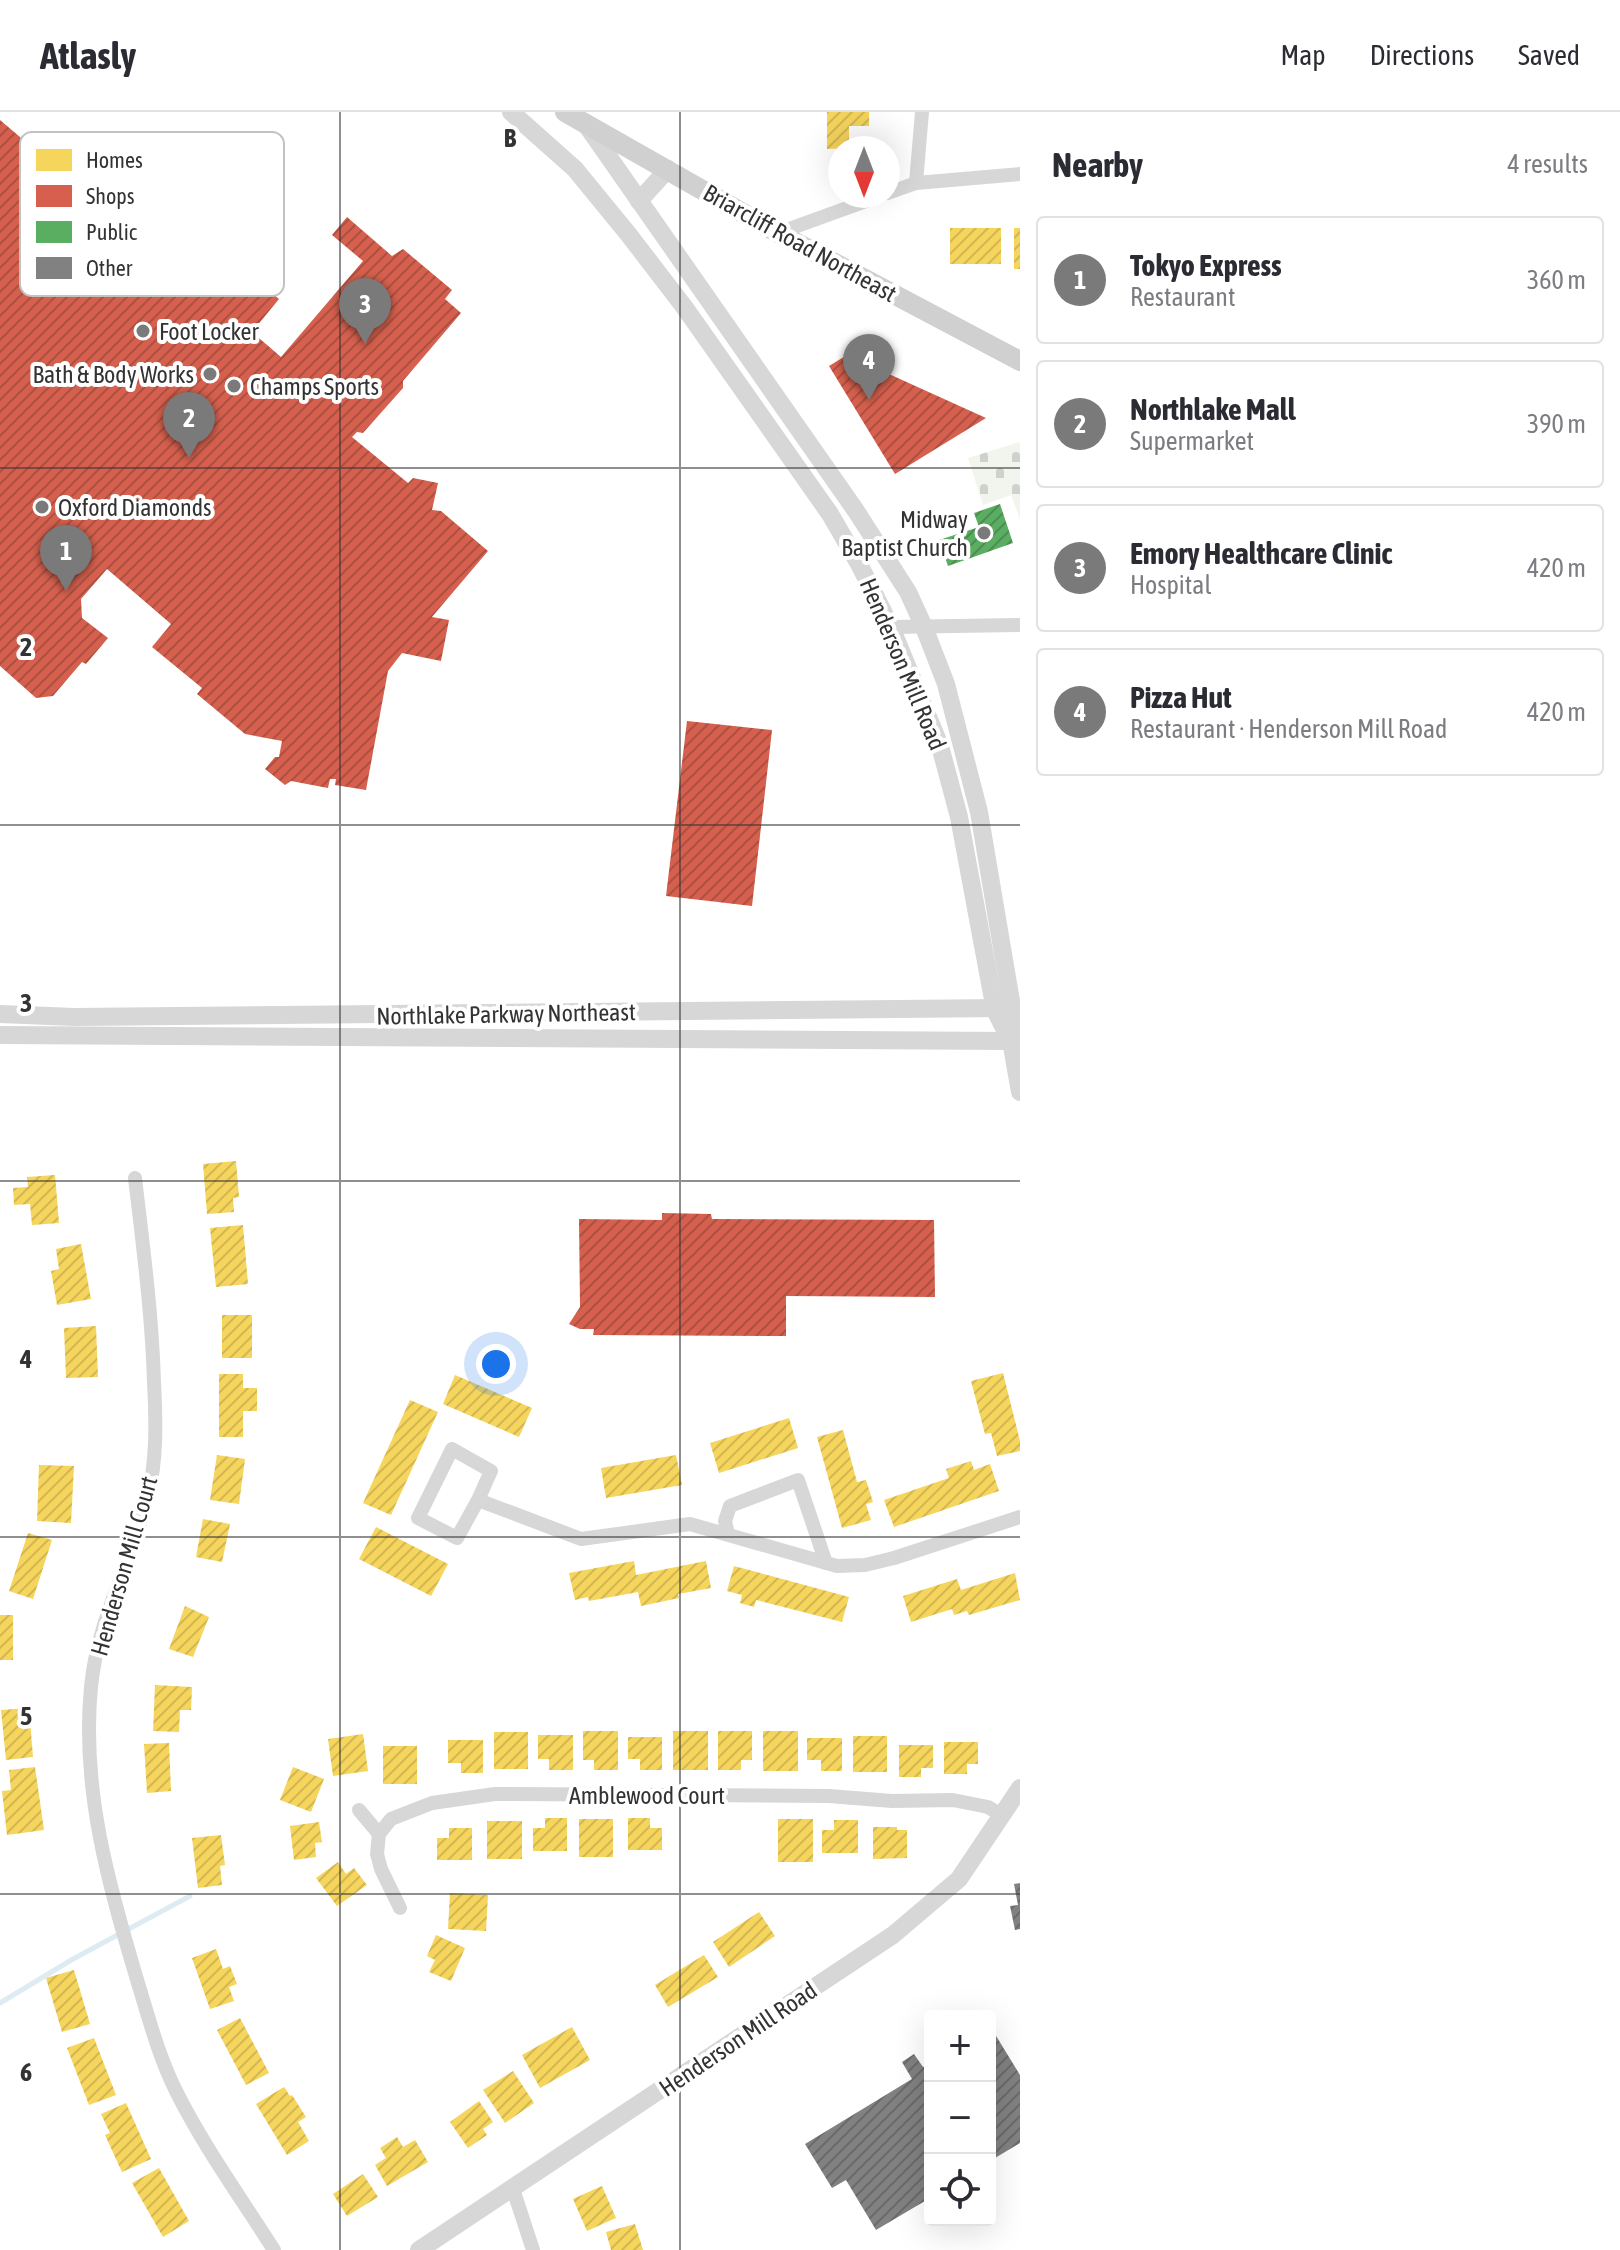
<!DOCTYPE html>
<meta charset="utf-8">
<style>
:root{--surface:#fff;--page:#f2f2f3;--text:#2b2b33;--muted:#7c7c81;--line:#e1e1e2;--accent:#7a7a7a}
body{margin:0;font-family:"Asap Condensed",sans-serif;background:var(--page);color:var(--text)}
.controls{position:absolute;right:24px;bottom:24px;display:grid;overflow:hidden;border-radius:8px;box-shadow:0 8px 32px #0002}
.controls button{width:72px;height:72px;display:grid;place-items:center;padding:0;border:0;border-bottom:2px solid var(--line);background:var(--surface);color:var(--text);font:40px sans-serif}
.compass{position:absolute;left:828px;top:24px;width:72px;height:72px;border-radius:50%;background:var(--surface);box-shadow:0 8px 32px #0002;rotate:180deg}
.you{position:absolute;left:496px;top:1252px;width:28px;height:28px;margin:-20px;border:6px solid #fff;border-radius:50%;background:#1a73e8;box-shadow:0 0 0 12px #1a73e833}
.badge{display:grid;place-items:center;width:52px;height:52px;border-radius:50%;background:var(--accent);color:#fff;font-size:26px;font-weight:700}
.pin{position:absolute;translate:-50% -66px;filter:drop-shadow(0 2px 4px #0008)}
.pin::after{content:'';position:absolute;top:42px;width:28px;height:24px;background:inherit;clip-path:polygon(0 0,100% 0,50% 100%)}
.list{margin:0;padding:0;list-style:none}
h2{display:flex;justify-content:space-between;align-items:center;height:104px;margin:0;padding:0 32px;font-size:34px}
h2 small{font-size:26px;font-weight:400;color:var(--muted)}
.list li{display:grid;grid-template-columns:52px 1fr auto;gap:24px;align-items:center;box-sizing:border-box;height:128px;margin:0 16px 16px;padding:0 16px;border:2px solid var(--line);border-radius:8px}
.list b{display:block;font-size:30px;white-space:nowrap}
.list p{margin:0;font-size:26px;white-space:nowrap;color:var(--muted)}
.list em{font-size:26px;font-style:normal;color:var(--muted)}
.icon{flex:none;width:44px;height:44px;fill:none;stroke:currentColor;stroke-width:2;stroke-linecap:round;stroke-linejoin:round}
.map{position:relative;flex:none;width:1020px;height:2138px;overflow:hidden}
header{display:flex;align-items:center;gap:48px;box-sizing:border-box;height:112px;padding:0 40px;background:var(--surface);border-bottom:2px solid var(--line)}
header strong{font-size:38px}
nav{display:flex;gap:44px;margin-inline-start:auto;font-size:28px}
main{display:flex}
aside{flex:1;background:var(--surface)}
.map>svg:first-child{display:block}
.cemetery{fill:url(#cemetery-stones)}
.homes{fill:url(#homes-hatch)}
.shops{fill:url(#shops-hatch)}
.public{fill:url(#public-hatch)}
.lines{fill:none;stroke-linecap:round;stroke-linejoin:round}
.stream{stroke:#ddebf3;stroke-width:5}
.building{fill:url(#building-hatch)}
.minor{stroke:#d7d7d7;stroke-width:14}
.tertiary{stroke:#d7d7d7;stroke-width:18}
.secondary{stroke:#d0d0d0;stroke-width:20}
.grid{fill:none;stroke:#333;stroke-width:2;stroke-opacity:0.55}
.poi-dot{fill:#7a7a7a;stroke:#fff;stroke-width:3}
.labels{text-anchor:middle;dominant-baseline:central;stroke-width:8;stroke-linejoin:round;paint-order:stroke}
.street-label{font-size:24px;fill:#333;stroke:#fff}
.poi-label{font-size:24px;fill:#333;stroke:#fff;text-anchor:start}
.key{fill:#fff;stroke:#c2c2c2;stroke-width:2}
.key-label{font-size:22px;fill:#333}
.grid-label{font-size:26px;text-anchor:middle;font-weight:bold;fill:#333;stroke:#fff;stroke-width:8;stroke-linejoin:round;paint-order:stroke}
</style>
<header>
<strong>Atlasly</strong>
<nav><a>Map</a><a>Directions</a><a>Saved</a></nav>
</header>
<main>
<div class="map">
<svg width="1020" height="2138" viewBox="0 0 1020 2138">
<defs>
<pattern id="cemetery-stones" width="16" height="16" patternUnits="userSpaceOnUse" patternTransform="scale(2)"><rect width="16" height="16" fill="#f1f5ed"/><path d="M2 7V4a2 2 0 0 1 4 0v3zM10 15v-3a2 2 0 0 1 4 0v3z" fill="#cfd2cc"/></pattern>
<pattern id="homes-hatch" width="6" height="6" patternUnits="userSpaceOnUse" patternTransform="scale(2)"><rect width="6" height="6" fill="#f6d55c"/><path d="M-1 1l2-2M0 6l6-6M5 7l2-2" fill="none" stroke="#d3b750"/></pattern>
<pattern id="shops-hatch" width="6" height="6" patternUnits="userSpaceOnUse" patternTransform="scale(2)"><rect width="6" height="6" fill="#d6604d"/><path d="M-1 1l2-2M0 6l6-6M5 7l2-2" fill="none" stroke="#ae5041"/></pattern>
<pattern id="public-hatch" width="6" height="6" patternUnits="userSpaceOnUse" patternTransform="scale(2)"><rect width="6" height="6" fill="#5aae61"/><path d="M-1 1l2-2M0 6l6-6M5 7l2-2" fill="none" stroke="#4b8e51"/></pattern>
<pattern id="building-hatch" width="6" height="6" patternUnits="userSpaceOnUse" patternTransform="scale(2)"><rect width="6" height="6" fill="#818181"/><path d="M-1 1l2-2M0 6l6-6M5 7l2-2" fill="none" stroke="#6a6a6a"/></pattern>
</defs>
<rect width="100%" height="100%" fill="#fff"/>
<polygon class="cemetery" points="1020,330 1020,407 1011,383 983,393 968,346"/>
<g class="homes">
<polygon points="827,0 869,0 869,14 849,14 849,36 827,37"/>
<rect x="950" y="116" width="51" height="36"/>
<rect x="1014" y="116" width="6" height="41"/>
<polygon points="236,1049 239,1085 233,1086 234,1100 207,1102 203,1052"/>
<polygon points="55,1063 59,1111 32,1113 30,1092 14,1093 13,1076 28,1075 27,1065"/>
<polygon points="243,1113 248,1172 216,1175 210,1116"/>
<polygon points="81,1132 91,1187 57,1193 51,1159 59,1157 56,1137"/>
<rect x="222" y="1203" width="30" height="43"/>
<polygon points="96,1214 98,1265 66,1266 64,1216"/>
<polygon points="1003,1261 1020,1329 1020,1339 997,1344 991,1321 985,1322 971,1269"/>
<polygon points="219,1262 243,1262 243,1276 257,1276 257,1299 243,1299 243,1325 219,1325"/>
<polygon points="455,1263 532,1296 519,1325 443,1292"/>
<polygon points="410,1288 438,1300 391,1403 363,1391"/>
<polygon points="789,1306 798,1336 719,1361 710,1331"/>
<polygon points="843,1318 857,1370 866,1368 873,1390 866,1392 871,1408 842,1416 817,1325"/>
<polygon points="217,1343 245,1347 239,1392 210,1388"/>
<polygon points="676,1343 682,1373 606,1386 601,1356"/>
<polygon points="971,1349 974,1358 990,1352 999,1379 894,1415 884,1388 949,1366 946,1357"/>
<polygon points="39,1353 74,1354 71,1411 37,1409"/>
<polygon points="203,1407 230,1412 222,1450 196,1445"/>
<polygon points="376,1415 448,1452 431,1484 359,1447"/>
<polygon points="28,1421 52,1428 33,1487 9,1479"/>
<polygon points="634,1449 636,1463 706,1449 711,1476 678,1482 679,1486 641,1494 638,1480 589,1489 588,1485 575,1488 569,1461"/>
<polygon points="734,1454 849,1485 842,1510 756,1488 754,1495 740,1491 742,1483 727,1479"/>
<polygon points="1015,1461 1020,1488 969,1503 967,1499 954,1503 952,1497 911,1510 903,1484 957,1467 961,1478"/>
<polygon points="185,1494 209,1505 193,1545 169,1537"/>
<rect x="0" y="1503" width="13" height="45"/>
<polygon points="155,1573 192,1575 191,1598 180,1598 179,1620 153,1619"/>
<polygon points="29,1596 33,1645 6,1648 1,1598"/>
<polygon points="583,1619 618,1619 618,1658 594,1658 594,1648 583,1648"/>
<rect x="673" y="1619" width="35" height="39"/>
<polygon points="718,1619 752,1619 752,1648 741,1648 741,1658 718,1658"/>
<rect x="763" y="1619" width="35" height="40"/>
<rect x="494" y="1620" width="34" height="37"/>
<polygon points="363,1622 368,1659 333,1664 328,1627"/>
<polygon points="538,1623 573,1623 573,1658 549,1658 549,1647 538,1647"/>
<rect x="853" y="1624" width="34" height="36"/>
<polygon points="628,1625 662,1625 662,1658 640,1658 640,1647 628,1647"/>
<polygon points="807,1626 842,1626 842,1659 821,1659 821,1648 807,1648"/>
<polygon points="448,1628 483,1628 483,1661 461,1661 461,1651 448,1651"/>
<polygon points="944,1630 978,1630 978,1652 967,1652 967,1662 944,1662"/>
<polygon points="169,1631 171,1679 147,1681 144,1632"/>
<polygon points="899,1633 933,1633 933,1656 921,1656 921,1665 899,1665"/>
<rect x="383" y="1634" width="34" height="38"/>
<polygon points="35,1655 44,1718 7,1723 2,1679 11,1678 9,1658"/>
<polygon points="293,1655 324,1667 311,1700 280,1688"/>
<polygon points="545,1706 567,1706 567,1739 533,1739 533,1716 545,1716"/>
<polygon points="628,1706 650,1706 650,1716 662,1716 662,1738 628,1738"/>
<rect x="579" y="1707" width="34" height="38"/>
<rect x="778" y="1707" width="35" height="43"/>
<polygon points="834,1708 858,1708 858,1741 822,1741 822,1718 834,1718"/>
<rect x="487" y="1709" width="35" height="38"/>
<polygon points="319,1710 322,1730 315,1731 316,1745 294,1748 290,1714"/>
<polygon points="873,1715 897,1715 897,1718 907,1718 907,1746 873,1747"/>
<polygon points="449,1716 472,1716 472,1748 437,1748 437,1726 449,1726"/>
<polygon points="221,1723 225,1753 220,1754 222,1773 198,1776 192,1726"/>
<polygon points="338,1750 346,1762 354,1756 367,1773 337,1794 316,1766"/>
<polygon points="450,1781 488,1783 486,1819 448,1817"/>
<polygon points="759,1800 775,1824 729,1855 713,1830"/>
<polygon points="436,1823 465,1836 451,1869 429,1860 435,1848 427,1844"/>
<polygon points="216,1837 223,1857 230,1854 237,1872 229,1875 234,1889 210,1897 192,1846"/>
<polygon points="704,1843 718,1865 668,1895 655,1873"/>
<polygon points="74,1858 90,1912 62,1920 46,1866"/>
<polygon points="240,1906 269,1961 246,1973 217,1918"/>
<polygon points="572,1915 590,1948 540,1976 522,1943"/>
<polygon points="94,1926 116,1983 89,1993 67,1936"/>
<polygon points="513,1959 534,1991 505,2011 483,1978"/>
<polygon points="284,1975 290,1984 292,1983 306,2005 298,2010 309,2029 287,2043 256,1992"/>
<polygon points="479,1989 493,2010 483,2017 487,2023 468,2036 450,2010"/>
<polygon points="126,1991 151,2047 122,2060 105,2023 110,2021 101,2002"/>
<polygon points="397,2025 403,2035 415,2028 428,2050 387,2074 375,2053 386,2046 380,2036"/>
<polygon points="159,2056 189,2109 163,2125 132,2071"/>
<polygon points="363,2062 378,2085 347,2104 333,2082"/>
<polygon points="602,2074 616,2106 587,2119 573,2087"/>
<polygon points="635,2112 643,2138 611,2138 606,2120"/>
</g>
<g class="shops">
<polygon points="0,8 73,70 86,54 141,100 157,81 176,96 160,117 215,162 229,144 279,187 252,220 281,245 363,149 332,123 347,105 392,144 403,137 452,178 445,187 461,201 403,269 403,276 363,321 357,320 352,325 408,371 413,366 438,371 432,398 441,399 488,439 432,505 449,508 441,549 402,541 388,559 366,678 335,673 336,667 330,667 328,676 291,669 285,673 265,657 275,645 279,645 282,629 245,622 197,582 202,576 152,535 171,512 107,457 81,487 82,506 108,526 86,552 82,550 53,584 36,586 0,554"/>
<polygon points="847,243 986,306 895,362 829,254"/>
<polygon points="687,609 772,618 752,794 666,784"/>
<polygon points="662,1101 711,1102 712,1107 934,1108 935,1185 786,1184 786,1224 593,1223 594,1217 580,1217 569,1212 580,1195 579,1107 662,1108"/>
</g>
<polygon class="public" points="1000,392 1013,431 948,454 939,428 979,415 974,401"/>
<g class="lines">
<polyline class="stream" points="0,1891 73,1847 190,1784"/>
</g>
<g class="building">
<polygon points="1020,1771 1020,1817 1015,1818 1010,1794 1018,1793 1014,1772"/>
<polygon points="990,1914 1020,1963 1020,2031 990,2049"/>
<polygon points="914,1942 923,1955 930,1951 930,2086 876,2118 846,2068 832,2076 805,2032 912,1967 902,1950"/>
</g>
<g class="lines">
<g class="minor">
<polyline points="916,71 922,0"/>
<polyline points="888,81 916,71 1020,62"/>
<polyline points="778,121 880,84"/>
<polyline points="891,515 1020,513"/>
<path d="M135,1066c8,68 17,136 19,204 2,39 3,77 -6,114 -16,65 -51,124 -57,191 -10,102 18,199 47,296 11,36 21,74 38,108 28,56 65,107 98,159"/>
<polyline points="478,1388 491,1359 452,1337 418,1406 457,1426 478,1388 581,1427 690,1412 837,1454 865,1453 894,1446 1020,1405"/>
<polyline points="728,1422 725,1409 730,1394 798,1368 826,1451"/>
<polyline points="359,1698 379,1722"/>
<polyline points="400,1796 381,1757 377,1742 379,1722 391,1707 432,1691 495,1682 829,1684 892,1689 953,1688 988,1695 1001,1703"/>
<polyline points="513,2077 533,2138"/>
</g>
<g class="tertiary">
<polyline points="511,0 575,57 629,123 685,196 830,402 859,452 891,515 940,634 959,705 995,898 1009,926"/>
<polyline points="585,11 856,399 908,480 924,515 946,572 979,700 1012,895 1011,929 1020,980"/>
<polyline points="639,89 668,57"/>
<polyline points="0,902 74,905 1005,896"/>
<polyline points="0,923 1011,929"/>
<polyline points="419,2138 893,1823 959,1767 1020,1676"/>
</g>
<polyline class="secondary" points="565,0 778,121 1020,249"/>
</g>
<path class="grid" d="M340,0v2138M680,0v2138M0,356h1020M0,713h1020M0,1069h1020M0,1425h1020M0,1782h1020"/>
<g class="poi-dot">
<circle cx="143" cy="219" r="8"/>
<circle cx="210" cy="262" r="8"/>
<circle cx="234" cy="274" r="8"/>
<circle cx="42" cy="395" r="8"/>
<circle cx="984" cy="421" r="8"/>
</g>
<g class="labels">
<g class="street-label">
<text transform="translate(800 131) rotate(29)">Briarcliff Road Northeast</text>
<text transform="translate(903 552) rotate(67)">Henderson Mill Road</text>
<text transform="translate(506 902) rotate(-1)">Northlake Parkway Northeast</text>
<text transform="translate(124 1454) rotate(-74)">Henderson Mill Court</text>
<text x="647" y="1683">Amblewood Court</text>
<text transform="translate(738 1927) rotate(-34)">Henderson Mill Road</text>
</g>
<g class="poi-label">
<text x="159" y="219">Foot Locker</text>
<text x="194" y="262" text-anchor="end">Bath &amp; Body Works</text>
<text x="250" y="274">Champs Sports</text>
<text x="58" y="395">Oxford Diamonds</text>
<text x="968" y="407" text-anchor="end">Midway<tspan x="968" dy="28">Baptist Church</tspan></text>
</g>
</g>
<rect x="20" y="20" width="264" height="164" rx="12" class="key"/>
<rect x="36" y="37" width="36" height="22" fill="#f6d55c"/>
<rect x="36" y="73" width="36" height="22" fill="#d6604d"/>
<rect x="36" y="109" width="36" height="22" fill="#5aae61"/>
<rect x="36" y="145" width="36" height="22" fill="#818181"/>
<g class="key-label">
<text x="86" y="56">Homes</text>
<text x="86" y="92">Shops</text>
<text x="86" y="128">Public</text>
<text x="86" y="164">Other</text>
</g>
<g class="grid-label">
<text x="510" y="35">B</text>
<text x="26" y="544">2</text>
<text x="26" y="900">3</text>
<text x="26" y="1256">4</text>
<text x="26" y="1613">5</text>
<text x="26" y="1969">6</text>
</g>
</svg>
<div class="controls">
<button>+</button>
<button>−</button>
<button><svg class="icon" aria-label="locate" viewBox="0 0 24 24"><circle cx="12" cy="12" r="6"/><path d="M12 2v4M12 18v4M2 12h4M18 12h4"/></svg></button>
</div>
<svg class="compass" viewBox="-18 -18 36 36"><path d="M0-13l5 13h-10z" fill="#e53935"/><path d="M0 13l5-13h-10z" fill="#7c7c81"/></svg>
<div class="you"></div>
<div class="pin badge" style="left:66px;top:479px">1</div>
<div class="pin badge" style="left:189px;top:346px">2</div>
<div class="pin badge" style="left:365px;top:232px">3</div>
<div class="pin badge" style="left:869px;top:288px">4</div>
</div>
<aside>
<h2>Nearby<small>4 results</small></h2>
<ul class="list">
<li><span class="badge">1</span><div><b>Tokyo Express</b><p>Restaurant</p></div><em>360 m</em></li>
<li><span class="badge">2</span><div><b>Northlake Mall</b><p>Supermarket</p></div><em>390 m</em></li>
<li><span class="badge">3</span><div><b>Emory Healthcare Clinic</b><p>Hospital</p></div><em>420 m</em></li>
<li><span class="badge">4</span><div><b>Pizza Hut</b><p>Restaurant · Henderson Mill Road</p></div><em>420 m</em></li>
</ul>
</aside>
</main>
